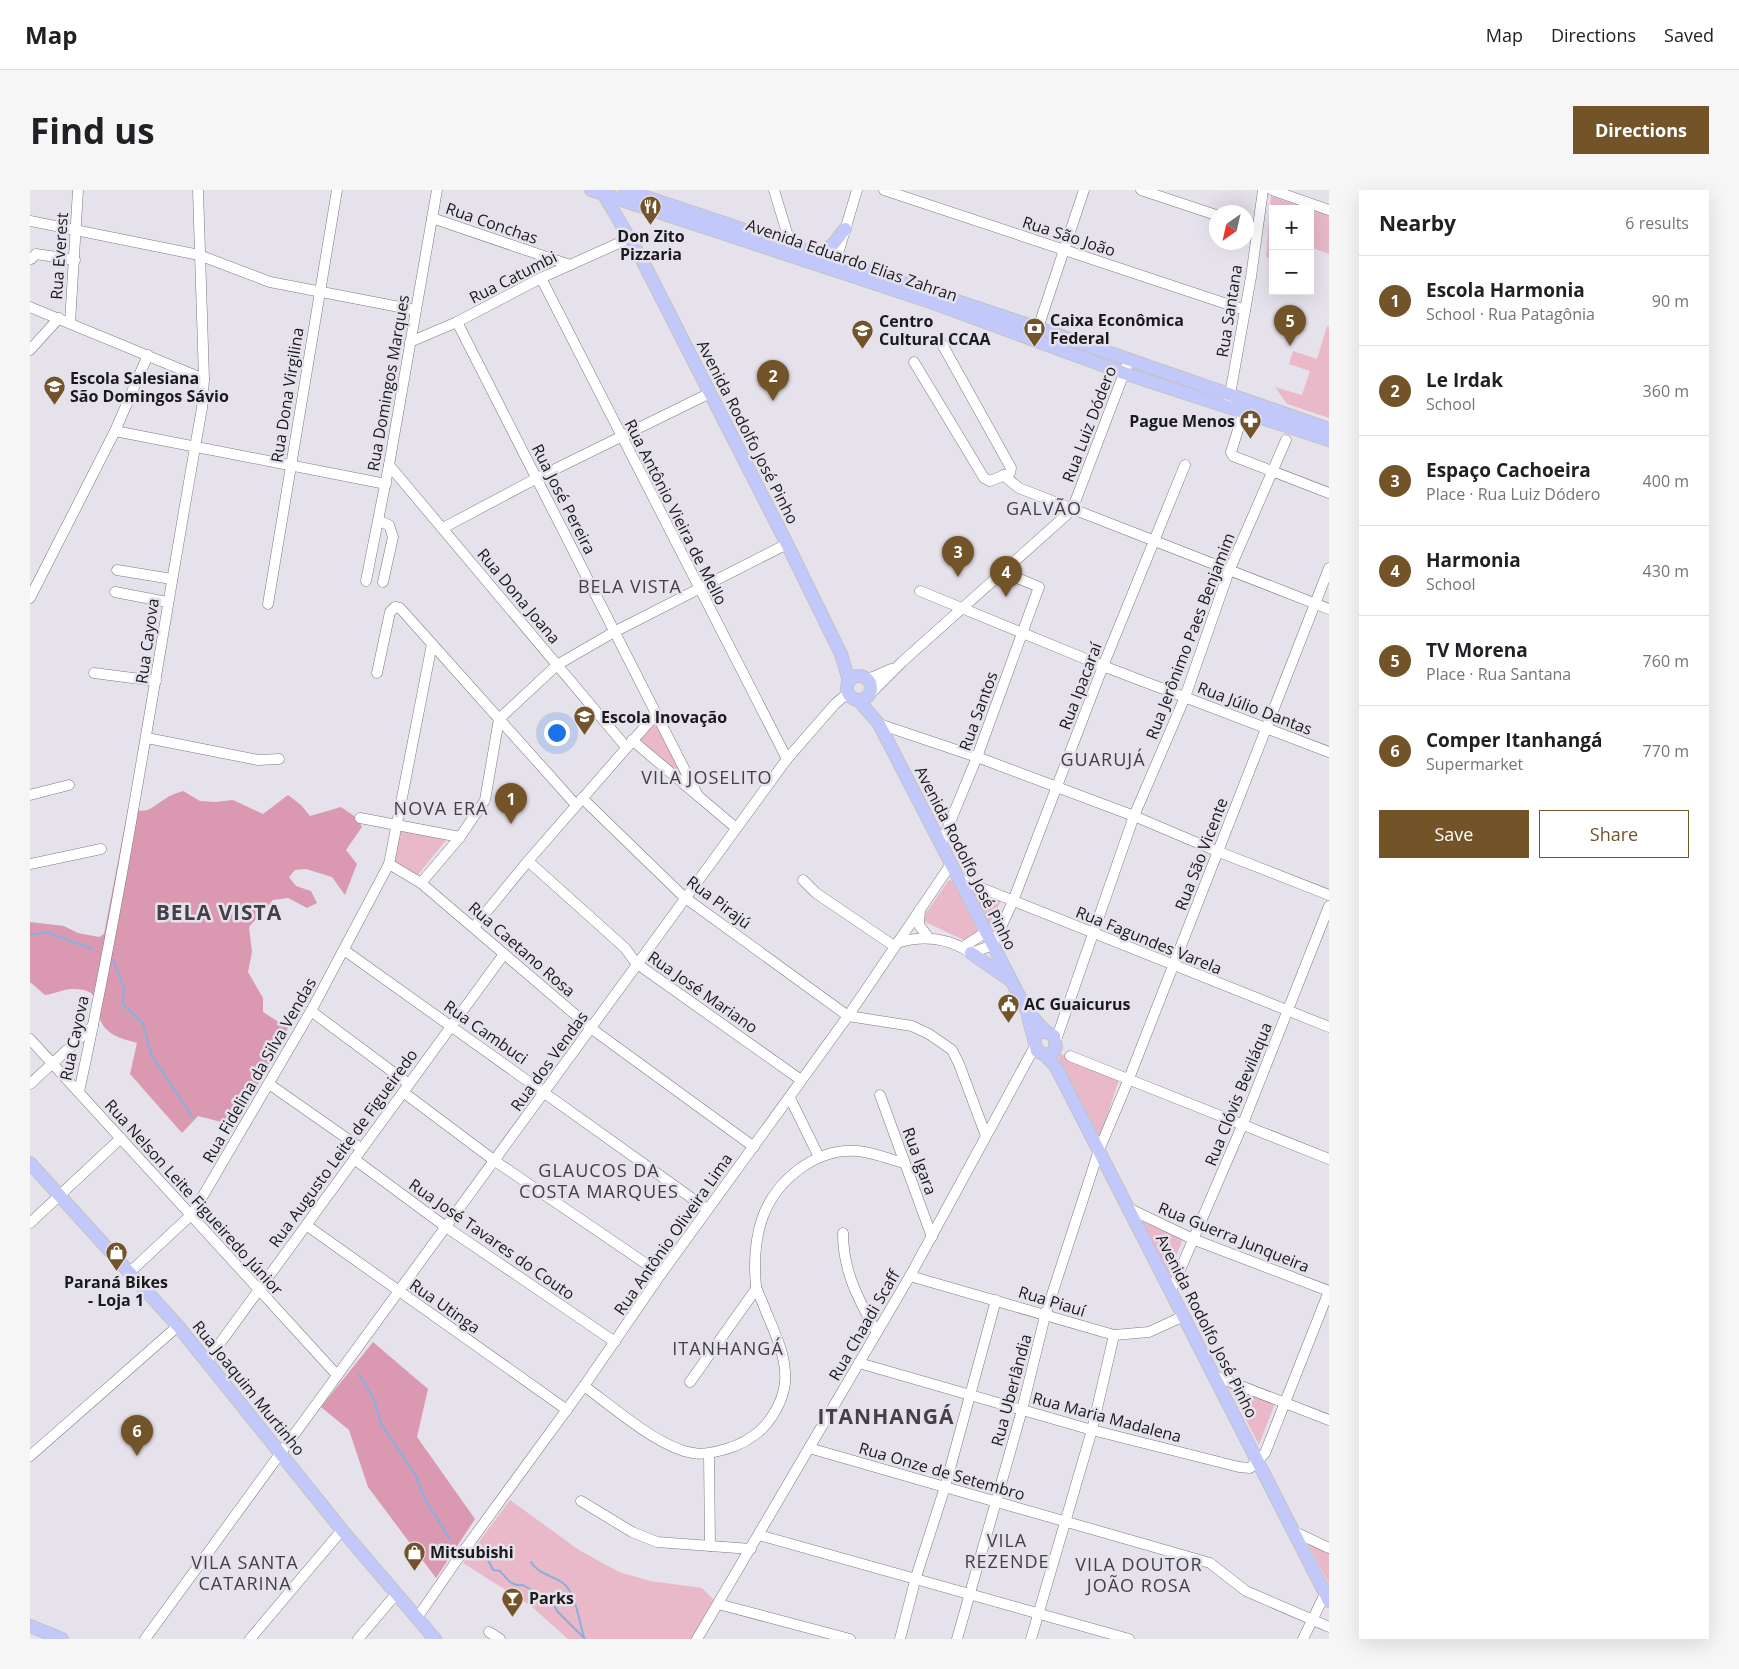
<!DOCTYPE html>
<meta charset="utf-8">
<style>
:root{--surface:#fff;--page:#f6f6f6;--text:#202124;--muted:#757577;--line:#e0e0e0;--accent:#735429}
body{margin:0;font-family:"Open Sans",sans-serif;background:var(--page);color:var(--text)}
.controls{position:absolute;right:15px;top:15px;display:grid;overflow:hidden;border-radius:0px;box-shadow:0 5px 20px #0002}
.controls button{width:45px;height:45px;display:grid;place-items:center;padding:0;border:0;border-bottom:1px solid var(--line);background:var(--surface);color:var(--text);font:25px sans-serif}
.compass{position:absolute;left:1179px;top:15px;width:45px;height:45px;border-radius:50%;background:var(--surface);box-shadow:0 5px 20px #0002;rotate:214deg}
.you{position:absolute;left:526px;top:542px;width:18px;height:18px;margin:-12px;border:4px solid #fff;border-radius:50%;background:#1a73e8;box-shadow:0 0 0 8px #1a73e833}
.badge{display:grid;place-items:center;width:32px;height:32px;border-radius:50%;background:var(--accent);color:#fff;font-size:16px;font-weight:700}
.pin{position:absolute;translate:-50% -41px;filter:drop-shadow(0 1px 2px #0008)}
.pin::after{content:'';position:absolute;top:26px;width:18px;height:15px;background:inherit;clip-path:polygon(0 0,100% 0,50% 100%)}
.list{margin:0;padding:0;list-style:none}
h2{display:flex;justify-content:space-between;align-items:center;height:65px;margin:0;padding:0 20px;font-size:21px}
h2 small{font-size:16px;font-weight:400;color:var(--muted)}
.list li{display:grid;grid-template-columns:32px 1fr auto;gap:15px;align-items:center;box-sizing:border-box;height:90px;padding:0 20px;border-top:1px solid var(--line)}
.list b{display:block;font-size:19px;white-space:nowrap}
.list p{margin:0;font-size:16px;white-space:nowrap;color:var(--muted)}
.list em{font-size:16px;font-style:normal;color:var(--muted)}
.actions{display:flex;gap:10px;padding:15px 20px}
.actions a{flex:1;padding:11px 0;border:1px solid var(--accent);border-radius:0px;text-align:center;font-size:18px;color:var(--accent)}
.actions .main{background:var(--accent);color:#fff}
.map{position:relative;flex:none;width:1299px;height:1449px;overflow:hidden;border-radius:0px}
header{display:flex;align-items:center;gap:30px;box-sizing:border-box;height:70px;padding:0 25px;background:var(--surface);border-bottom:1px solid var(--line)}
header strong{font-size:24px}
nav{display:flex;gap:28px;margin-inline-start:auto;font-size:18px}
.intro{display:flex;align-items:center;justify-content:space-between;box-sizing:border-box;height:120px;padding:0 30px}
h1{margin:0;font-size:35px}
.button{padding:12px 22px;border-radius:0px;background:var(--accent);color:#fff;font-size:18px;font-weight:700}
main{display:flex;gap:30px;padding:0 30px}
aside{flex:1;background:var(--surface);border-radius:0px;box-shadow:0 5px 20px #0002}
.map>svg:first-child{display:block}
.green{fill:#e9b9c9}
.forest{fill:#da99b1}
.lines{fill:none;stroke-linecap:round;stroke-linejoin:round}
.stream{stroke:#86b0e0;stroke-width:2}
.minor-casing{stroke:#7c7981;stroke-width:11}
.major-casing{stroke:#c3c3c4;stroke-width:14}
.minor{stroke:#fff;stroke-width:10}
.major{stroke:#c2c8f9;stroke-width:12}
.labels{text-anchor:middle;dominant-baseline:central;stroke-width:5;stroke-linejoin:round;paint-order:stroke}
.street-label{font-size:16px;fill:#1a191c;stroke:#e6e2ec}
.poi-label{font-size:16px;font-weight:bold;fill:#1a191c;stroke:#e6e2ec;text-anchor:start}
.neighbourhood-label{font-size:18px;letter-spacing:1px;fill:#434048;stroke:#e6e2ec}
.district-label{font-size:21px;font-weight:bold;letter-spacing:1px;fill:#434048;stroke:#e6e2ec}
</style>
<header>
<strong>Map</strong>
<nav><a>Map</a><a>Directions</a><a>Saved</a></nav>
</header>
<div class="intro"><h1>Find us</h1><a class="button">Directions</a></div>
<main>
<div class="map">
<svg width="1299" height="1449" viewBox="0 0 1299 1449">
<rect width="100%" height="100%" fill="#e6e2ec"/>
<g class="green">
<polygon points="1241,6 1278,19 1243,19 1243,70 1236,67"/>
<polygon points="1280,19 1299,26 1299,64 1280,57"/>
<polygon points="1297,136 1299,137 1299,228 1257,214 1245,197 1272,205 1280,181 1259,174 1263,161 1287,169"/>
<polygon points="624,530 661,598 605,549"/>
<polygon points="369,640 417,649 387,686 365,672"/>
<polygon points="919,690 934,693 972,708 957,740 940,753 891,730"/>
<polygon points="1029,863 1089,890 1069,951 1028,877"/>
<polygon points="1110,1031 1154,1046 1138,1087"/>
<polygon points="1198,1195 1245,1213 1229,1255"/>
<polygon points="480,1310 549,1360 589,1382 620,1391 672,1398 688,1414 667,1449 538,1449 501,1416 433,1373"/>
<polygon points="1280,1354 1299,1362 1299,1394 1279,1356"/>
</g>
<g class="forest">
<path d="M153,601l17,10 15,1 18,-2 30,14 25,-19 13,10 9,11 31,-9 16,11 5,9 -16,23 11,14 -12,31 -13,-18 -26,-8 -11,1 -6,7 7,9 15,5 6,12 -10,5 -19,-10 -15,2 -24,27 3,25 -4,20 15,26v14l25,16 -37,69 -18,28 -35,-9 -16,17 -52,-59 7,-31c-12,-4 -23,-5 -32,-15 -13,-14 3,-40 -33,-39 -9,0 -18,5 -27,6l-15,-13v-60l34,4 14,7 21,4 5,-3 24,-125c23,4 19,1 37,-10 5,-4 12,-6 18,-8z"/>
<polygon points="343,1152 398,1199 387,1247 445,1329 406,1388 338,1297 319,1240 291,1217"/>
</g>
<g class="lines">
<g class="stream">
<polyline points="0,745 17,742 62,759"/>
<polyline points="83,770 94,798 93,814 113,834 122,866 162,926"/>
<polyline points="329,1184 345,1212 351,1234 385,1284 396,1311 420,1349"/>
<path d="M449,1367l8,1 6,12 7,1c7,8 12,16 23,14l30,18 4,8 28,28"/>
<path d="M501,1372c7,12 21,13 32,21 13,10 16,39 21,54"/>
</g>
<defs>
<g id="minor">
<polyline points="744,0 761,56"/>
<polyline points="854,0 1215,120"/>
<polyline points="1111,0 1186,25"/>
<polyline points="1242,0 1299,20"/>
<polyline points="402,28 540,75"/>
<polyline points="0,31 169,65 240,92 385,120"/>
<polyline points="1216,35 1227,39"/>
<polyline points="1,69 6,64 45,70"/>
<polyline points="804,77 827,0"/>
<polyline points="511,88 757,569"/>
<polyline points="0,117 174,189"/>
<polyline points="427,132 668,606"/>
<polyline points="40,133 48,0"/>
<polyline points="1008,138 1054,0"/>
<polyline points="380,152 427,132 511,88 600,48"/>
<polyline points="0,160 29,128"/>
<polyline points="884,172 954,288 960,291 980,283 981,278 912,154"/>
<polyline points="1199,210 1221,87 1233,0"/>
<polyline points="1214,221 1201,262 1203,266 1299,303"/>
<polyline points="85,241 356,294"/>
<polyline points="359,275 596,557"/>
<polyline points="973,285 989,298 1299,419"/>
<polyline points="349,331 359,335 363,347 353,392"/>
<polyline points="413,338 507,288 680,203"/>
<polyline points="87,380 142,389"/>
<polyline points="336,391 359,275 407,0"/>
<polyline points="890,401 1073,476 1299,562"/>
<polyline points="85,402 137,412"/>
<polyline points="0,408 85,241 118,165"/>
<polyline points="238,414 307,0"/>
<polyline points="64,483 126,491"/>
<polyline points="347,483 360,422 365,417 370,418 546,615"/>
<polyline points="838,489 861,479"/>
<polyline points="840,504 872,472 1042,320 1099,170"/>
<polyline points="849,534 947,567 1104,626 1189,662 1299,705"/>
<polyline points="117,548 228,570 249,569"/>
<polyline points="602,550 706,638"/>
<polyline points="0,605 39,595"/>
<polyline points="552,608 654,707 818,826 882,836 899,844 922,860 929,874 956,946"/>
<polyline points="330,628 430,647"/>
<polyline points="911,654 947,567 1009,397 973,382"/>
<polyline points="498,671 595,758 606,773 771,890"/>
<polyline points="0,674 71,659"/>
<polyline points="359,674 391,693 562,839 724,957"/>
<polyline points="929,689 1299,837"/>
<polyline points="773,690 786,703 864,756"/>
<polyline points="391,693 430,647 455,610 469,529 527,475 584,442 757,354"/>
<polyline points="890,719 889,735 898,747"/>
<polyline points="444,737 498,671 626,524"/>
<path d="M866,753c27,-8 51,-6 75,10l22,-8 20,-44 90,-235 82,-201"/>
<polyline points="933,757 956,742"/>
<polyline points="314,760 677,1019"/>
<polyline points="281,821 379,894"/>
<polyline points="0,849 307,1185"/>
<polyline points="1026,850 1104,626 1155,507 1199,381 1256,250"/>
<polyline points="1040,866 1299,969"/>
<polyline points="0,894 63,836"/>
<polyline points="239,894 332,959"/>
<path d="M49,902c49,-227 82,-456 123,-684l2,-29 -6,-189"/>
<polyline points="373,902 465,971 631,1084"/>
<polyline points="850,905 902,1047"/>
<polyline points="760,908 789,967"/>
<polyline points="324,969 416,1037 585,1152"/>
<polyline points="1098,1018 1165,1050 1299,1101"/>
<polyline points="0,1033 91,948"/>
<polyline points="276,1035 537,1220"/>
<path d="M813,1043c0,38 15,66 33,98"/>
<polyline points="100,1082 161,1025 167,1016 281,821 359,674 402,454"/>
<polyline points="880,1086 1084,1145 1119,1142 1154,1126"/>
<polyline points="1141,1101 1212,936 1299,716"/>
<polyline points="177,1171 474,764"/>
<polyline points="829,1173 1062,1240 1209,1277 1220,1278 1235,1263 1299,1101"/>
<polyline points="1185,1186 1299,1230"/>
<polyline points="660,1192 726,1099"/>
<path d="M554,1196c28,20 75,62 109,67 11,2 22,-1 33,-4 14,-4 25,-10 36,-20 14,-15 25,-36 23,-57 -1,-23 -14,-47 -22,-68 -2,-6 -6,-12 -7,-18 -2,-21 -1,-46 6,-67 13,-38 53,-71 95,-68 15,1 32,8 47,12"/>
<polyline points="779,1258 1180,1373 1216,1401 1299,1437"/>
<polyline points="679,1264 680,1356"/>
<polyline points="0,1266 148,1136"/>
<polyline points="551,1311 602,1342 627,1352 721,1359"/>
<polyline points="1265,1342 1299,1358"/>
<polyline points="729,1345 1099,1449"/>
<polyline points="688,1414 820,1449"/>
<polyline points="387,1428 427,1370 554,1196 631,1084 818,826 921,674"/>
<polyline points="459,1442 470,1449"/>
<polyline points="115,1449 757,569 805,514 818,503"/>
<polyline points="220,1449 312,1340"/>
<polyline points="328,1449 367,1403"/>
<polyline points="667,1449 880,1086 1004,858"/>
<polyline points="870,1449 886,1387 915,1297 966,1110"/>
<polyline points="927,1449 992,1220 1015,1126 1069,960 1098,891 1299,378"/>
<polyline points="1001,1449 1062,1240 1084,1145"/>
<polyline points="1273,1449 1295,1404"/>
</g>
<g id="major">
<polyline points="561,0 892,109 1094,183 1299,250"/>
<polyline points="595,0 1008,138 1299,239"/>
<polyline points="574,5 611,68 757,354 811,464 819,491"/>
<polyline points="791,65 804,53 815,39"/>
<circle cx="829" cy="498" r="12"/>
<polyline points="829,511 849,534 997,821 1015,841"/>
<polyline points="941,763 980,790"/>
<polyline points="998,826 1007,861 1015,865 1022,863 1026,857 1024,846 1017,842 1010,842 1004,849"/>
<polyline points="1015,865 1026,877 1299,1411"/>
<polyline points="0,973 148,1136 312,1340 405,1449"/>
<polyline points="0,1436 32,1449"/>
</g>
</defs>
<use href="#minor" class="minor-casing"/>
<use href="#major" class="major-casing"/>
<use href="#minor" class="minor"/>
<use href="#major" class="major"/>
</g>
<defs>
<symbol id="restaurant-pin" viewBox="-11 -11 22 30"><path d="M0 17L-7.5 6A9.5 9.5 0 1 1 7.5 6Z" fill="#735429" stroke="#e6e2ec"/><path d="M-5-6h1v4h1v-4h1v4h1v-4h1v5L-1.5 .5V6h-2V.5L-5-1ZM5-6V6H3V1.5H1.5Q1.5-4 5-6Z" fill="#fff"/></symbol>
<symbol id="bank-pin" viewBox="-11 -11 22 30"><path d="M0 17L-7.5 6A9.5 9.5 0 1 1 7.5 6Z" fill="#735429" stroke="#e6e2ec"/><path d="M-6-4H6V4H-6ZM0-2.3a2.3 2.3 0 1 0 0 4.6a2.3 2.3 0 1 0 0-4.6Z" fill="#fff"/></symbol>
<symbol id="school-pin" viewBox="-11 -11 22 30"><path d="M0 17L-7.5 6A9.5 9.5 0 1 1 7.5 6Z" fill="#735429" stroke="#e6e2ec"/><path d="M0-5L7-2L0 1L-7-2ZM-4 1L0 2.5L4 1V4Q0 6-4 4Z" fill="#fff"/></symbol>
<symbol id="pharmacy-pin" viewBox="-11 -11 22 30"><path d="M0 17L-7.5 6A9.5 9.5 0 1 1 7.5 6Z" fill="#735429" stroke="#e6e2ec"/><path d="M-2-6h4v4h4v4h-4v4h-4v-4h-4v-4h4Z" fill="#fff"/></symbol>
<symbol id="civic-pin" viewBox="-11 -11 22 30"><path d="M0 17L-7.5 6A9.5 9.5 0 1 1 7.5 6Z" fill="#735429" stroke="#e6e2ec"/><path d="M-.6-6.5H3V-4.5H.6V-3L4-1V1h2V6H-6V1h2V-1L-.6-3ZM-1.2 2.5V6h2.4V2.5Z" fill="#fff"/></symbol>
<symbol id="shop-pin" viewBox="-11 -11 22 30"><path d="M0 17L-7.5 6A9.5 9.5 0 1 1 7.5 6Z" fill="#735429" stroke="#e6e2ec"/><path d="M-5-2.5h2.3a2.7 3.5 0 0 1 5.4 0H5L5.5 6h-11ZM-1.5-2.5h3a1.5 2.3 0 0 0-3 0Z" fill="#fff"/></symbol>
<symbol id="bar-pin" viewBox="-11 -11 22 30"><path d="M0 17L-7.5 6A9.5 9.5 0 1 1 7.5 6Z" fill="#735429" stroke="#e6e2ec"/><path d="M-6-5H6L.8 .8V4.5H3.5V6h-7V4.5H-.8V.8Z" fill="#fff"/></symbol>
</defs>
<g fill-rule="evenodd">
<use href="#restaurant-pin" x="608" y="4" width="25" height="34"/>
<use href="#bank-pin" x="992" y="126" width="25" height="34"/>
<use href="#school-pin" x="820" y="128" width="25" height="34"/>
<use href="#school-pin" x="12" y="184" width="25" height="34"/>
<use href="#pharmacy-pin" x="1208" y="218" width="25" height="34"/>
<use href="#school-pin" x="542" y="514" width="25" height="34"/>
<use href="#civic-pin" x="966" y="802" width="25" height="34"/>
<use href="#shop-pin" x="74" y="1050" width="25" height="34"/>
<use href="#shop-pin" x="372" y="1350" width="25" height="34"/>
<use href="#bar-pin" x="470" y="1396" width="25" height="34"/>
</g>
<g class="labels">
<g class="street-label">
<text transform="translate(462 33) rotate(19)">Rua Conchas</text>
<text transform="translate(1039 46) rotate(18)">Rua São João</text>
<text transform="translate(29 66) rotate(-86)">Rua Everest</text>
<text transform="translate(822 70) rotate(19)">Avenida Eduardo Elias Zahran</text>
<text transform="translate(483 87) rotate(-27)">Rua Catumbi</text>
<text transform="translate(1199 121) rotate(-81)">Rua Santana</text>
<text transform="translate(358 193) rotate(-80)">Rua Domingos Marques</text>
<text transform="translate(257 205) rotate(-81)">Rua Dona Virgilina</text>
<text transform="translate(1059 234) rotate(-69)">Rua Luiz Dódero</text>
<text transform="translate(718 242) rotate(63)">Avenida Rodolfo José Pinho</text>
<text transform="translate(534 309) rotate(63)">Rua José Pereira</text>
<text transform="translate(646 322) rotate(63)">Rua Antônio Vieira de Mello</text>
<text transform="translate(489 406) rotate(50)">Rua Dona Joana</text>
<text transform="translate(1160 446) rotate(-69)">Rua Jerônimo Paes Benjamim</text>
<text transform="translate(117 451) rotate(-82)">Rua Cayova</text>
<text transform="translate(1050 496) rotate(-69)">Rua Ipacaraí</text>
<text transform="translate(1225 518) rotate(21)">Rua Júlio Dantas</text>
<text transform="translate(948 521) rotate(-70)">Rua Santos</text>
<text transform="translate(1171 664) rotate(-69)">Rua São Vicente</text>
<text transform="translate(936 668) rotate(63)">Avenida Rodolfo José Pinho</text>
<text transform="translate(689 712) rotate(37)">Rua Pirajú</text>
<text transform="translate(1119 750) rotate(22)">Rua Fagundes Varela</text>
<text transform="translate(492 759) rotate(41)">Rua Caetano Rosa</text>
<text transform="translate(673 802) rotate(35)">Rua José Mariano</text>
<text transform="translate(456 842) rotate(35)">Rua Cambuci</text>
<text transform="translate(44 848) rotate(-78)">Rua Cayova</text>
<text transform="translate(519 871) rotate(-54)">Rua dos Vendas</text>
<text transform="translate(229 880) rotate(-60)">Rua Fidelina da Silva Vendas</text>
<text transform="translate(1208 904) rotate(-68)">Rua Clóvis Beviláqua</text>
<text transform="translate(313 958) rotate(-54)">Rua Augusto Leite de Figueiredo</text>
<text transform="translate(890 971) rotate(70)">Rua Igara</text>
<text transform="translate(164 1007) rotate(48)">Rua Nelson Leite Figueiredo Júnior</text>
<text transform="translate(643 1044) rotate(-55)">Rua Antônio Oliveira Lima</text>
<text transform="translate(1204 1047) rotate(22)">Rua Guerra Junqueira</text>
<text transform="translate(462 1049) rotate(35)">Rua José Tavares do Couto</text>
<text transform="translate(1022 1111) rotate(17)">Rua Piauí</text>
<text transform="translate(415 1116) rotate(35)">Rua Utinga</text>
<text transform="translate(834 1135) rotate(-60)">Rua Chaadi Scaff</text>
<text transform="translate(1177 1136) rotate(63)">Avenida Rodolfo José Pinho</text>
<text transform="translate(219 1198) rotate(51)">Rua Joaquim Murtinho</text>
<text transform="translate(981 1200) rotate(-75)">Rua Uberlândia</text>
<text transform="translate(1077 1227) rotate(15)">Rua Maria Madalena</text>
<text transform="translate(912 1281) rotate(16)">Rua Onze de Setembro</text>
</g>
<g class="poi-label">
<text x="621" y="46" text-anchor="middle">Don Zito<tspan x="621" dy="18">Pizzaria</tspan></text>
<text x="1020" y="130">Caixa Econômica<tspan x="1020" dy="18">Federal</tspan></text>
<text x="849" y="131">Centro<tspan x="849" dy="18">Cultural CCAA</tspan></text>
<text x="40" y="188">Escola Salesiana<tspan x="40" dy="18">São Domingos Sávio</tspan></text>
<text x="1205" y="231" text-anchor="end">Pague Menos</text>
<text x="571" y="527">Escola Inovação</text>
<text x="994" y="814">AC Guaicurus</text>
<text x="86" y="1092" text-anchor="middle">Paraná Bikes<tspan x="86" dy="18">- Loja 1</tspan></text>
<text x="400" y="1362">Mitsubishi</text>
<text x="499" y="1408">Parks</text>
</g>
<g class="neighbourhood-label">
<text x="1014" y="318">GALVÃO</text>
<text x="600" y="396">BELA VISTA</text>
<text x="1073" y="569">GUARUJÁ</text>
<text x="677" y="587">VILA JOSELITO</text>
<text x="411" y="618">NOVA ERA</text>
<text x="569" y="980">GLAUCOS DA<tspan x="569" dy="21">COSTA MARQUES</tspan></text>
<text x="698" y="1158">ITANHANGÁ</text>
<text x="977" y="1350">VILA<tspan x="977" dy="21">REZENDE</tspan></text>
<text x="215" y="1372">VILA SANTA<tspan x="215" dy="21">CATARINA</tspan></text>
<text x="1109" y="1374">VILA DOUTOR<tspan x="1109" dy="21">JOÃO ROSA</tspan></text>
</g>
<g class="district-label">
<text x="189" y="722">BELA VISTA</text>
<text x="856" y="1226">ITANHANGÁ</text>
</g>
</g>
</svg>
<div class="controls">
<button>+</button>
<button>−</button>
</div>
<svg class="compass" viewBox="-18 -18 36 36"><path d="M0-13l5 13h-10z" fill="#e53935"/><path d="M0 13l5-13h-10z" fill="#757577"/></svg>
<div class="you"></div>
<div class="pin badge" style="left:481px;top:634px">1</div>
<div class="pin badge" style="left:743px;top:211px">2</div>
<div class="pin badge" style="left:928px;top:387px">3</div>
<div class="pin badge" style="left:976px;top:407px">4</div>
<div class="pin badge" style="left:1260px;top:156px">5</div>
<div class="pin badge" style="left:107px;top:1266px">6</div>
</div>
<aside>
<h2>Nearby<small>6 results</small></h2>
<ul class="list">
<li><span class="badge">1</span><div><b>Escola Harmonia</b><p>School · Rua Patagônia</p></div><em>90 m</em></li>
<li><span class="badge">2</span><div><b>Le Irdak</b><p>School</p></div><em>360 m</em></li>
<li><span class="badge">3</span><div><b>Espaço Cachoeira</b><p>Place · Rua Luiz Dódero</p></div><em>400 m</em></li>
<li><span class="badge">4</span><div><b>Harmonia</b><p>School</p></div><em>430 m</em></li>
<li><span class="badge">5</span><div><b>TV Morena</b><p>Place · Rua Santana</p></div><em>760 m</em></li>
<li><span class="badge">6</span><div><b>Comper Itanhangá</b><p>Supermarket</p></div><em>770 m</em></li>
</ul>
<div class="actions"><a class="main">Save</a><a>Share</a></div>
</aside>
</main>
